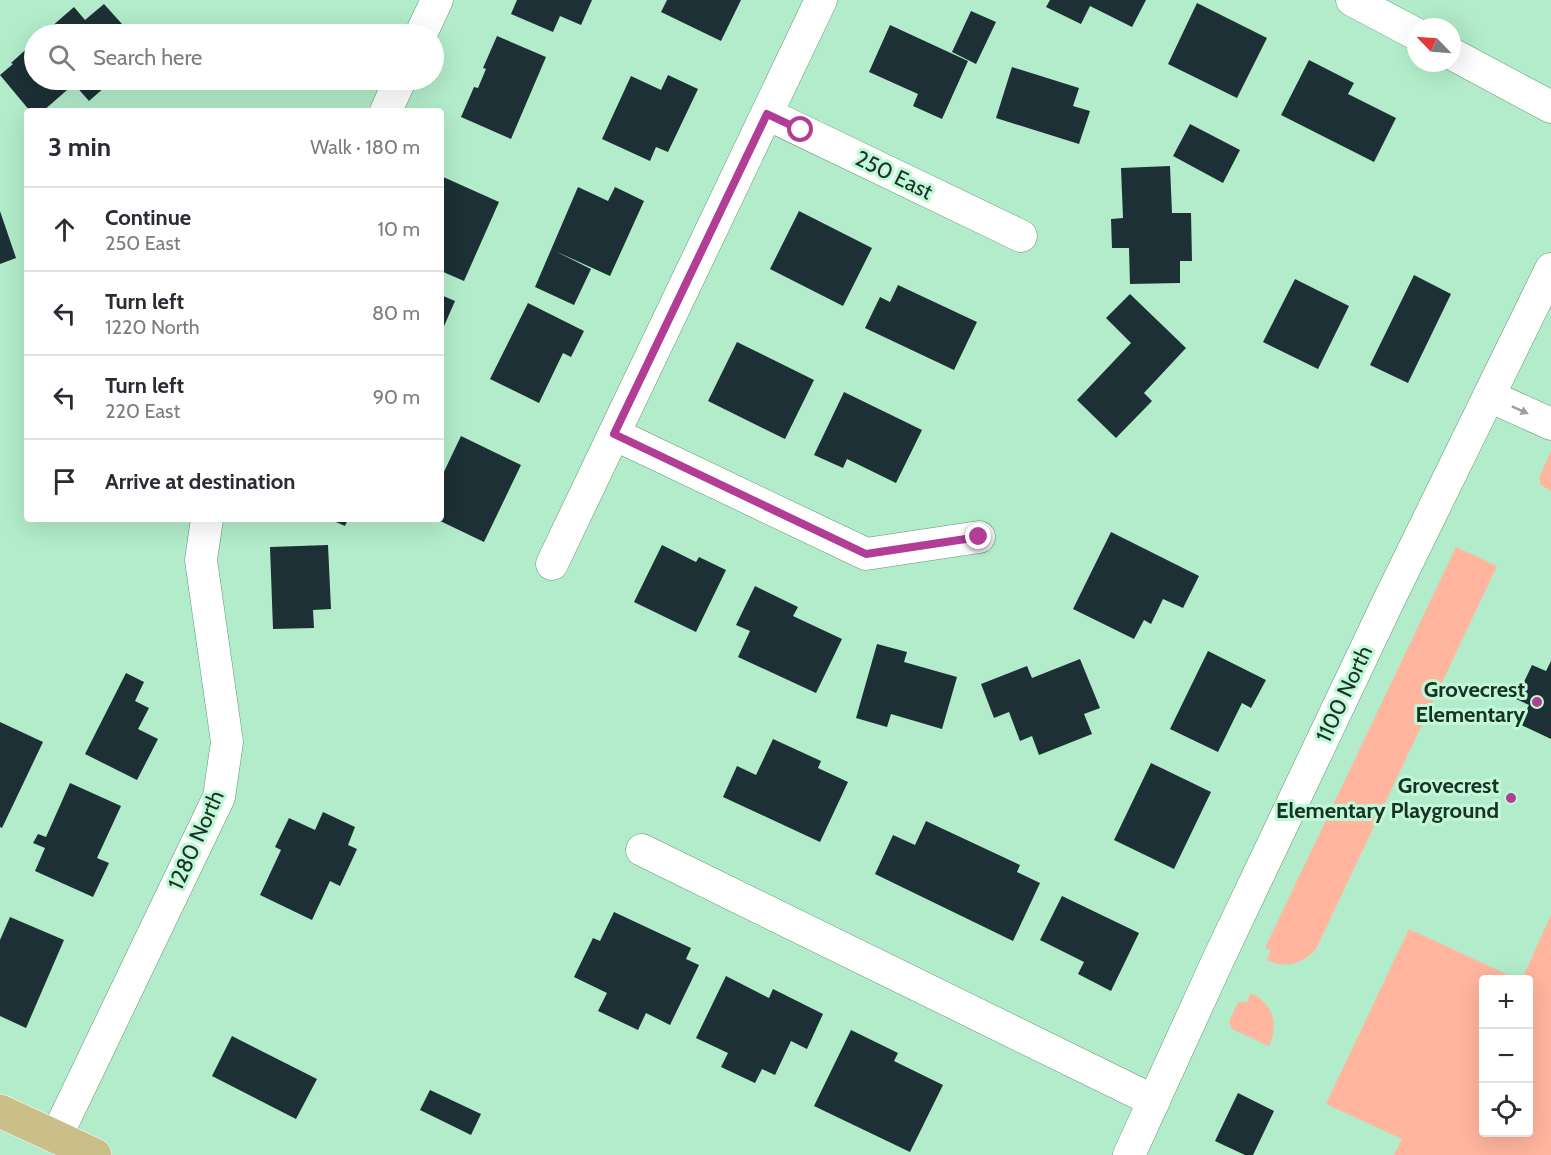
<!DOCTYPE html>
<meta charset="utf-8">
<style>
:root{--surface:#fff;--page:#f2f2f3;--text:#2b2b33;--muted:#7c7c81;--line:#e1e1e2}
body{margin:0;font-family:Cabin,sans-serif;background:var(--page);color:var(--text)}
.controls{position:absolute;right:18px;bottom:18px;display:grid;overflow:hidden;border-radius:6px;box-shadow:0 6px 24px #0002}
.controls button{width:54px;height:54px;display:grid;place-items:center;padding:0;border:0;border-bottom:2px solid var(--line);background:var(--surface);color:var(--text);font:30px sans-serif}
.compass{position:absolute;left:1407px;top:18px;width:54px;height:54px;border-radius:50%;background:var(--surface);box-shadow:0 6px 24px #0002;rotate:295deg}
.stop{position:absolute;width:18px;height:18px;margin:-14px;border:4px solid #b23d96;border-radius:50%;background:#fff}
.stop.end{background:#b23d96;border-color:#fff;box-shadow:0 2px 6px #0008}
.list{margin:0;padding:0;list-style:none}
h2{display:flex;justify-content:space-between;align-items:center;height:78px;margin:0;padding:0 24px;font-size:26px}
h2 small{font-size:20px;font-weight:400;color:var(--muted)}
.list li{display:grid;grid-template-columns:39px 1fr auto;gap:18px;align-items:center;box-sizing:border-box;height:84px;padding:0 24px;border-top:2px solid var(--line)}
.list b{display:block;font-size:22px;white-space:nowrap}
.list p{margin:0;font-size:20px;white-space:nowrap;color:var(--muted)}
.list em{font-size:20px;font-style:normal;color:var(--muted)}
.icon{flex:none;width:33px;height:33px;fill:none;stroke:currentColor;stroke-width:2;stroke-linecap:round;stroke-linejoin:round}
.map{position:relative;flex:none;width:1551px;height:1155px;overflow:hidden}
.search{position:absolute;background:var(--surface);box-shadow:0 6px 24px #0002;left:24px;top:24px;width:420px;height:66px;display:flex;align-items:center;gap:15px;box-sizing:border-box;padding:0 21px;border-radius:33px;color:var(--muted);font-size:22px}
.panel{position:absolute;background:var(--surface);box-shadow:0 6px 24px #0002;left:24px;top:108px;width:420px;height:414px;border-radius:6px}
.map>svg:first-child{display:block}
.green{fill:#ffb59e}
.building{fill:#1c3036}
.lines{fill:none;stroke-linecap:round;stroke-linejoin:round}
.minor-casing{stroke:#609678;stroke-width:33}
.major-casing{stroke:#fff;stroke-width:34}
.minor{stroke:#fff;stroke-width:32}
.major{stroke:#cabf88;stroke-width:33}
.oneway{fill:#98a29c}
.route{stroke:#b23d96;stroke-width:8}
.poi-dot{fill:#b23d96;stroke:#bff9d7;stroke-width:2}
.labels{text-anchor:middle;dominant-baseline:central;stroke-width:6;stroke-linejoin:round;paint-order:stroke}
.street-label{font-size:22px;fill:#1a3124;stroke:#bff9d7}
.poi-label{font-size:22px;font-weight:bold;fill:#1a3124;stroke:#bff9d7;text-anchor:end}
</style>
<div class="map">
<svg width="1551" height="1155" viewBox="0 0 1551 1155">
<rect width="100%" height="100%" fill="#b2ecca"/>
<g class="green">
<polygon points="1551,451 1551,491 1541,485 1539,478"/>
<path d="M1456,547l41,19 -181,383c-14,15 -30,20 -49,11l4,-10 -6,-2z"/>
<polygon points="1551,915 1551,1155 1394,1155 1402,1139 1326,1104 1409,929 1517,979 1484,980 1484,1132 1528,1132 1528,980 1522,979"/>
<path d="M1251,993c22,11 28,31 18,53l-37,-17 -3,-7 9,-20h9z"/>
</g>
<g class="building">
<polygon points="517,0 592,0 581,25 560,16 553,32 511,14"/>
<polygon points="667,0 741,0 721,41 661,12"/>
<polygon points="1050,0 1146,0 1132,27 1090,6 1081,24 1046,7"/>
<polygon points="1197,3 1267,38 1237,98 1168,64"/>
<polygon points="104,4 131,34 43,34 74,7 85,20"/>
<polygon points="971,11 996,22 976,64 952,52"/>
<polygon points="890,25 968,61 942,119 913,106 918,94 869,72"/>
<polygon points="497,36 546,57 511,139 461,117 474,87 478,88 486,69 483,68"/>
<polygon points="34,42 34,80 113,80 89,101 74,84 43,111 30,111 0,75 13,64 11,63"/>
<polygon points="1309,60 1354,83 1348,94 1396,118 1374,162 1281,115"/>
<polygon points="1012,67 1079,88 1073,106 1090,111 1079,144 996,118"/>
<polygon points="668,75 698,89 668,152 656,147 650,161 602,139 631,76 661,90"/>
<polygon points="1190,124 1240,150 1223,183 1173,156"/>
<polygon points="1170,166 1172,213 1191,213 1192,261 1180,261 1180,283 1130,284 1129,248 1112,248 1111,219 1123,218 1121,168"/>
<polygon points="441,176 499,202 464,281 441,271"/>
<polygon points="578,187 608,201 615,187 644,201 610,276 555,251 591,269 574,305 535,287"/>
<polygon points="0,211 16,258 0,264"/>
<polygon points="799,211 872,248 843,306 770,269"/>
<polygon points="1414,275 1451,294 1408,383 1370,365"/>
<polygon points="1295,279 1349,306 1318,369 1263,342"/>
<polygon points="898,285 977,322 954,370 865,328 880,297 890,302"/>
<polygon points="1130,294 1186,348 1144,393 1152,401 1116,438 1077,400 1131,343 1106,318"/>
<polygon points="441,295 455,301 441,333"/>
<polygon points="528,303 584,331 571,357 563,353 539,403 490,379"/>
<polygon points="737,342 814,380 785,439 708,401"/>
<polygon points="844,392 922,430 896,483 847,459 843,468 814,455"/>
<polygon points="461,436 521,465 484,542 436,519 441,519 441,478"/>
<polygon points="329,519 348,519 345,526"/>
<polygon points="1111,532 1199,576 1183,608 1163,599 1151,624 1144,620 1134,639 1073,609"/>
<polygon points="328,545 331,609 313,610 314,628 273,629 270,547"/>
<polygon points="662,545 696,562 699,557 726,570 696,632 634,602"/>
<polygon points="755,586 798,607 793,616 842,639 816,693 738,657 750,631 736,625"/>
<polygon points="877,644 907,652 904,662 957,677 942,729 891,714 887,727 856,718"/>
<polygon points="1208,651 1266,680 1251,708 1242,703 1218,752 1170,729"/>
<polygon points="1080,659 1100,708 1084,714 1092,734 1039,755 1032,736 1020,741 1009,712 994,718 981,684 1027,666 1032,678"/>
<polygon points="1551,661 1551,739 1519,724 1529,705 1516,699 1532,665 1546,671"/>
<polygon points="126,673 144,682 135,701 149,708 138,729 158,739 137,780 85,754"/>
<polygon points="0,722 43,742 2,828 0,827"/>
<polygon points="773,739 821,761 818,768 848,782 820,842 723,797 737,766 756,775"/>
<polygon points="1151,763 1211,792 1174,869 1114,840"/>
<polygon points="70,783 121,806 97,858 109,863 93,897 35,871 45,848 33,843 38,834 46,837"/>
<polygon points="323,812 355,827 348,845 357,849 340,886 330,881 312,920 260,895 281,850 275,847 289,818 315,830"/>
<polygon points="926,821 1020,865 1017,872 1040,883 1013,941 875,874 893,835 915,845"/>
<polygon points="1062,896 1139,933 1111,991 1078,974 1084,962 1040,940"/>
<polygon points="614,912 691,948 686,959 699,965 670,1025 646,1013 638,1030 598,1011 607,993 574,977 593,938 600,941"/>
<polygon points="10,917 64,940 26,1028 0,1016 0,940"/>
<polygon points="726,976 769,998 773,989 823,1014 807,1049 791,1041 775,1075 762,1069 755,1083 721,1067 728,1053 696,1038"/>
<polygon points="851,1030 898,1053 894,1061 943,1085 910,1152 814,1106"/>
<polygon points="232,1036 317,1079 296,1119 212,1076"/>
<polygon points="430,1090 481,1114 471,1135 420,1110"/>
<polygon points="1238,1093 1274,1111 1253,1155 1245,1155 1215,1141"/>
</g>
<g class="lines">
<defs>
<g id="minor">
<polyline points="1352,0 1416,34"/>
<polyline points="421,34 437,0"/>
<polyline points="1452,54 1551,107"/>
<polyline points="386,111 400,80"/>
<polyline points="767,114 1021,236"/>
<polyline points="1489,396 1551,424"/>
<polyline points="614,434 866,554 979,537"/>
<polyline points="552,564 821,0"/>
<polyline points="642,850 1154,1101"/>
<polyline points="56,1137 219,797 227,742 201,560 207,519"/>
<polyline points="1129,1155 1218,960 1388,602 1551,269"/>
</g>
<polyline id="major" points="0,1111 95,1155"/>
</defs>
<use href="#minor" class="minor-casing"/>
<use href="#major" class="major-casing"/>
<use href="#minor" class="minor"/>
<use href="#major" class="major"/>
</g>
<defs><path id="oneway-solid" d="M-6-.8H1V-3.2L6.5 0L1 3.2V.8H-6Z" transform="scale(1.5)"/></defs>
<use class="oneway" href="#oneway-solid" transform="translate(1520 410) rotate(24)"/>
<g class="lines">
<polyline class="route" points="801,130 767,114 614,434 866,554 979,537"/>
</g>
<g class="poi-dot">
<circle cx="1537" cy="702" r="6"/>
<circle cx="1511" cy="798" r="6"/>
</g>
<g class="labels">
<g class="street-label">
<text transform="translate(894 175) rotate(26)">250 East</text>
<text transform="translate(1344 694) rotate(-65)">1100 North</text>
<text transform="translate(196 840) rotate(-66)">1280 North</text>
</g>
<g class="poi-label">
<text x="1525" y="689">Grovecrest<tspan x="1525" dy="25">Elementary</tspan></text>
<text x="1499" y="785">Grovecrest<tspan x="1499" dy="25">Elementary Playground</tspan></text>
</g>
</g>
</svg>
<div class="controls">
<button>+</button>
<button>−</button>
<button><svg class="icon" aria-label="locate" viewBox="0 0 24 24"><circle cx="12" cy="12" r="6"/><path d="M12 2v4M12 18v4M2 12h4M18 12h4"/></svg></button>
</div>
<svg class="compass" viewBox="-18 -18 36 36"><path d="M0-13l5 13h-10z" fill="#e53935"/><path d="M0 13l5-13h-10z" fill="#7c7c81"/></svg>
<div class="stop" style="left:801px;top:130px"></div>
<div class="stop end" style="left:979px;top:537px"></div>
<div class="search"><svg class="icon" aria-label="search" viewBox="0 0 24 24"><circle cx="10" cy="10" r="6"/><path d="M15 15l6 6"/></svg>Search here</div>
<section class="panel">
<h2>3 min<small>Walk · 180 m</small></h2>
<ul class="list">
<li><svg class="icon" aria-label="ahead" viewBox="0 0 24 24"><path d="M12 20V5M6 11l6-6 6 6"/></svg><div><b>Continue</b><p>250 East</p></div><em>10 m</em></li>
<li><svg class="icon" aria-label="left" viewBox="0 0 24 24"><path d="M17 20v-9H6M10 6l-5 5 5 5"/></svg><div><b>Turn left</b><p>1220 North</p></div><em>80 m</em></li>
<li><svg class="icon" aria-label="left" viewBox="0 0 24 24"><path d="M17 20v-9H6M10 6l-5 5 5 5"/></svg><div><b>Turn left</b><p>220 East</p></div><em>90 m</em></li>
<li><svg class="icon" aria-label="arrive" viewBox="0 0 24 24"><path d="M6 21V4h12l-3 4 3 4H6"/></svg><div><b>Arrive at destination</b></div></li>
</ul>
</section>
</div>
